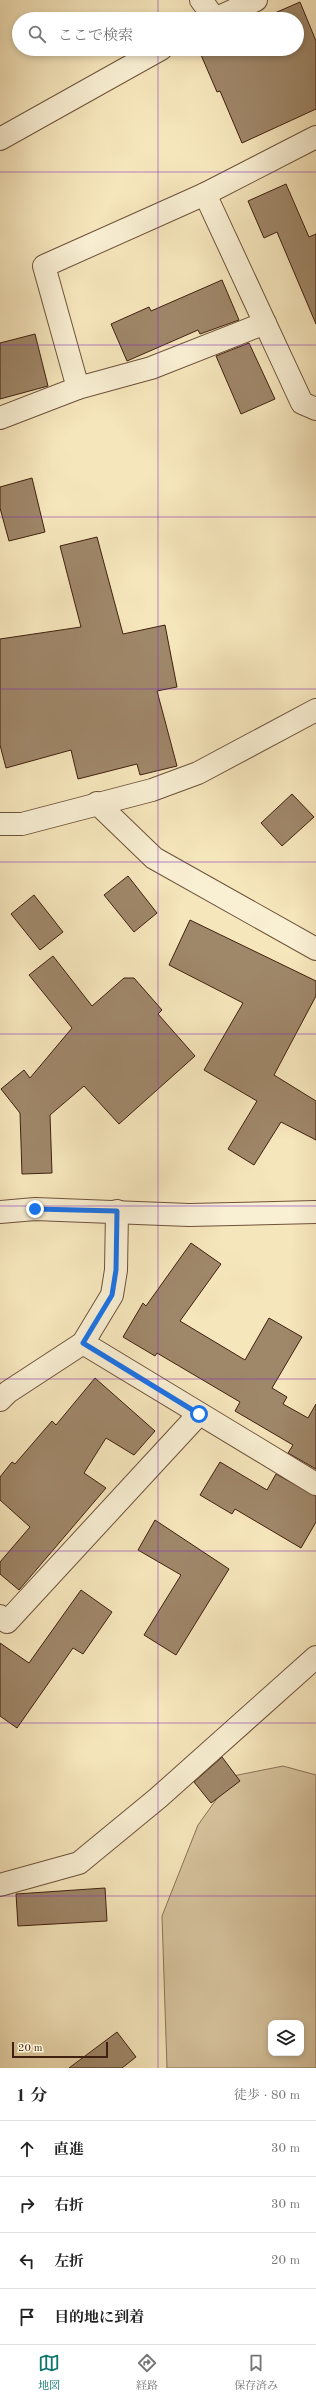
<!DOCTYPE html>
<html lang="ja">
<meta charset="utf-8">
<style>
:root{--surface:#fff;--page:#f6f6f6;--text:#222;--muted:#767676;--line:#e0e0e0;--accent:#0f766e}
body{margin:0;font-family:"Old Standard TT","Noto Serif JP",serif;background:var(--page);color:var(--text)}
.controls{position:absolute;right:12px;bottom:12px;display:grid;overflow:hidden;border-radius:8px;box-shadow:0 2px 6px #0003}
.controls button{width:36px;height:36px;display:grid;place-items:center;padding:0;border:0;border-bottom:1px solid var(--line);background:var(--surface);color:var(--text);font:20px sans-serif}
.scale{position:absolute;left:12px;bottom:10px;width:96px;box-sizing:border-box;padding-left:4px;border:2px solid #402010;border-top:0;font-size:11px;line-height:14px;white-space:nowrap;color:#402010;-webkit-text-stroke:3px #f9efd3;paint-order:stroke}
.stop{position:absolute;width:12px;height:12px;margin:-9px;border:3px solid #1a73e8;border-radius:50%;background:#fff}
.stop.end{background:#1a73e8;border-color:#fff;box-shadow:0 1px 4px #0008}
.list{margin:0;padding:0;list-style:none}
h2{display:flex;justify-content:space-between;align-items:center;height:52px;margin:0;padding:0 16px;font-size:17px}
h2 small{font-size:13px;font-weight:400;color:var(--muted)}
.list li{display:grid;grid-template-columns:26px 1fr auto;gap:12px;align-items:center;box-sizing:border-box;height:56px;padding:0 16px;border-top:1px solid var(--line)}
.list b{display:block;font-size:15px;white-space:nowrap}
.list em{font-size:13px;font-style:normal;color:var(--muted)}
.icon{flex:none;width:22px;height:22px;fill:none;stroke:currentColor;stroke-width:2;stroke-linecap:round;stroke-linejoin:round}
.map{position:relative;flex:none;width:316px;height:2068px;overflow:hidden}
.search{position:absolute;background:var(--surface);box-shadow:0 2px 6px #0003;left:12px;right:12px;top:12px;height:44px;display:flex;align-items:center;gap:10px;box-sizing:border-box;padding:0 14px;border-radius:22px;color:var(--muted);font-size:15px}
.sheet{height:276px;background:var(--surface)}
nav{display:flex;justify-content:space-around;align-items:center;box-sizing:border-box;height:56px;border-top:1px solid var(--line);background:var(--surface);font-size:11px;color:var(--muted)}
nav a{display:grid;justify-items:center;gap:2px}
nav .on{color:var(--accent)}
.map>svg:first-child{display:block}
.green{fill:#d7c49f;stroke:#8c7258;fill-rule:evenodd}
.building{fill:#9f8769;stroke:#402010}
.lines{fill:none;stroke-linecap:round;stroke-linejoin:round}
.minor-casing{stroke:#6e523b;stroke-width:24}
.minor{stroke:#f9efd3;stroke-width:22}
.route{stroke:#1a73e8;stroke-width:5}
.grid{fill:none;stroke:#7b2cbf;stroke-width:1;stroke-opacity:0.55}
</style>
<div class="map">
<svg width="316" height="2068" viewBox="0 0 316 2068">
<rect width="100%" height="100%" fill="#f6e6bc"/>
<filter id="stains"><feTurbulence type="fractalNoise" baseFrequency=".005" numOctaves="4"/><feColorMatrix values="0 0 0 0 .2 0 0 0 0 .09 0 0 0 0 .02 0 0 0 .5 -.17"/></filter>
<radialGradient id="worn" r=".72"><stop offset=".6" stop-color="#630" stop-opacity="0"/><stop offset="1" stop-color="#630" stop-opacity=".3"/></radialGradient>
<path class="green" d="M283,1766l33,9v293h-149l-5,-152 36,-91 35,-49zM271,2023h30v30h-30z"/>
<g class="building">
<polygon points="300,2 316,41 316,109 242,143 220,91 217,92 201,55 215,49 297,49 297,19 261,19"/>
<polygon points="286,184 309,237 316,234 316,324 277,232 264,238 248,201"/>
<polygon points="222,280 239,320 200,334 198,330 127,361 111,324 149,307 151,311"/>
<polygon points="35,334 48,386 0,399 0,343"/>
<polygon points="249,343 275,399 241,414 216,356"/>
<polygon points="32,478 45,532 9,541 0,508 0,487"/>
<polygon points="97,537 123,634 165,625 177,687 157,691 177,766 140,775 137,764 78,779 71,750 6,768 0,745 0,639 81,627 60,546"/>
<polygon points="292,794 314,817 282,846 261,823"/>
<polygon points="128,876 157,913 134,932 104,895"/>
<polygon points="34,895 63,932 40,950 11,914"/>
<polygon points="190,920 316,981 316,996 274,1075 316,1101 316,1140 281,1122 254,1165 228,1149 257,1101 204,1070 243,1003 169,965"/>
<polygon points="53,956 92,1006 124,978 134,978 162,1010 158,1014 195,1056 119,1124 84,1086 50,1115 52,1173 22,1174 20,1113 1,1089 24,1070 30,1078 72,1028 29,975"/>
<polygon points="191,1243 221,1264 180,1321 245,1360 269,1318 302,1337 272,1388 287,1397 283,1404 308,1418 316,1404 316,1469 288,1453 293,1445 235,1411 240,1402 157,1353 155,1356 123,1337 143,1303 146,1306"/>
<polygon points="95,1378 155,1431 134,1455 106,1438 84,1473 106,1488 19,1590 0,1574 0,1562 30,1527 0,1500 0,1477 12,1462 15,1464 52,1421 56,1425"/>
<polygon points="220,1462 267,1490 276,1474 316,1496 316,1522 301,1548 235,1509 232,1514 200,1495"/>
<polygon points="155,1520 229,1569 176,1655 144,1635 181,1575 138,1550"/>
<polygon points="81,1590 112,1612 83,1654 73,1648 17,1728 0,1716 0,1643 29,1663"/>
<polygon points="222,1757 240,1781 211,1803 194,1782"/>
<polygon points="105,1888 107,1921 18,1926 16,1894"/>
<polygon points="117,2032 136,2057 122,2068 69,2068"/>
</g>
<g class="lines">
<defs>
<g id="minor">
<polyline points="201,0 215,19"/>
<polyline points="215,19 256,0"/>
<polyline points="0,139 161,49"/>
<polyline points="205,194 302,403 316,409"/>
<polyline points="265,323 151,368 78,388 44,266 205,194 316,137"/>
<polyline points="0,418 78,388"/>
<polyline points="97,803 154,858 316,949"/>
<polyline points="0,824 22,824 152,790 198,773 316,710"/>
<polyline points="0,1212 35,1209 189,1215 316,1212"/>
<polyline points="83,1343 316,1484"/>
<polyline points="0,1400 8,1392 83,1343 112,1295 116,1270 117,1211"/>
<polyline points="0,1616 7,1622 199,1414"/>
<polyline points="0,1885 79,1863 158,1798 316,1657"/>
</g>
</defs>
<use href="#minor" class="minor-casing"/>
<use href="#minor" class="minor"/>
</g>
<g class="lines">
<polyline class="route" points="35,1209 117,1211 116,1270 112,1295 83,1343 199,1414"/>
</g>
<path class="grid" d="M158,0v19M158,49v2019M0,172h316M0,345h316M0,517h316M0,689h316M0,862h316M0,1034h316M0,1206h316M0,1379h316M0,1551h316M0,1723h316M0,1896h316"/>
<rect width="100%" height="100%" filter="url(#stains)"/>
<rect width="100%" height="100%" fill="url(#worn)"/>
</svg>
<div class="controls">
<button><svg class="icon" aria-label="layers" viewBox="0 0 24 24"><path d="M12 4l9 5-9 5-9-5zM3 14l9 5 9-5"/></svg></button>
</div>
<div class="scale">20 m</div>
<div class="stop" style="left:199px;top:1414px"></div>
<div class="stop end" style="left:35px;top:1209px"></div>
<div class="search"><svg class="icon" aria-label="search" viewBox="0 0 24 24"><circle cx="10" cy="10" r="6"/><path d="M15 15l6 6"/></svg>ここで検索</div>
</div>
<section class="sheet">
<h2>1 分<small>徒歩 · 80 m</small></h2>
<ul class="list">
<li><svg class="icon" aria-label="ahead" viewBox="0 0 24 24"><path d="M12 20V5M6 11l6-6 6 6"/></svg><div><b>直進</b></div><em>30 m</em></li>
<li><svg class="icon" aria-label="right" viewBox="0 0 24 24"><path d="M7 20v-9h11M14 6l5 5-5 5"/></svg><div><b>右折</b></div><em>30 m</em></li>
<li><svg class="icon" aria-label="left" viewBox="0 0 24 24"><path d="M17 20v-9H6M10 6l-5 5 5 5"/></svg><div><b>左折</b></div><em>20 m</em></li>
<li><svg class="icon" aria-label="arrive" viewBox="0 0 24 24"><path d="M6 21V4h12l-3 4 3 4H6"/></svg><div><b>目的地に到着</b></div></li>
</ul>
</section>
<nav>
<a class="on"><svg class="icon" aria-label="map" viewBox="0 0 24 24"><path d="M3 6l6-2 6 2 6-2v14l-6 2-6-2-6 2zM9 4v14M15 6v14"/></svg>地図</a>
<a><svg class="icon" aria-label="directions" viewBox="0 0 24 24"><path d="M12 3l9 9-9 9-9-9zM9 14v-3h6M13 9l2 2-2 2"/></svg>経路</a>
<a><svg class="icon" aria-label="saved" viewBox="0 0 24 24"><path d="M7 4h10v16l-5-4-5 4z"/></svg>保存済み</a>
</nav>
